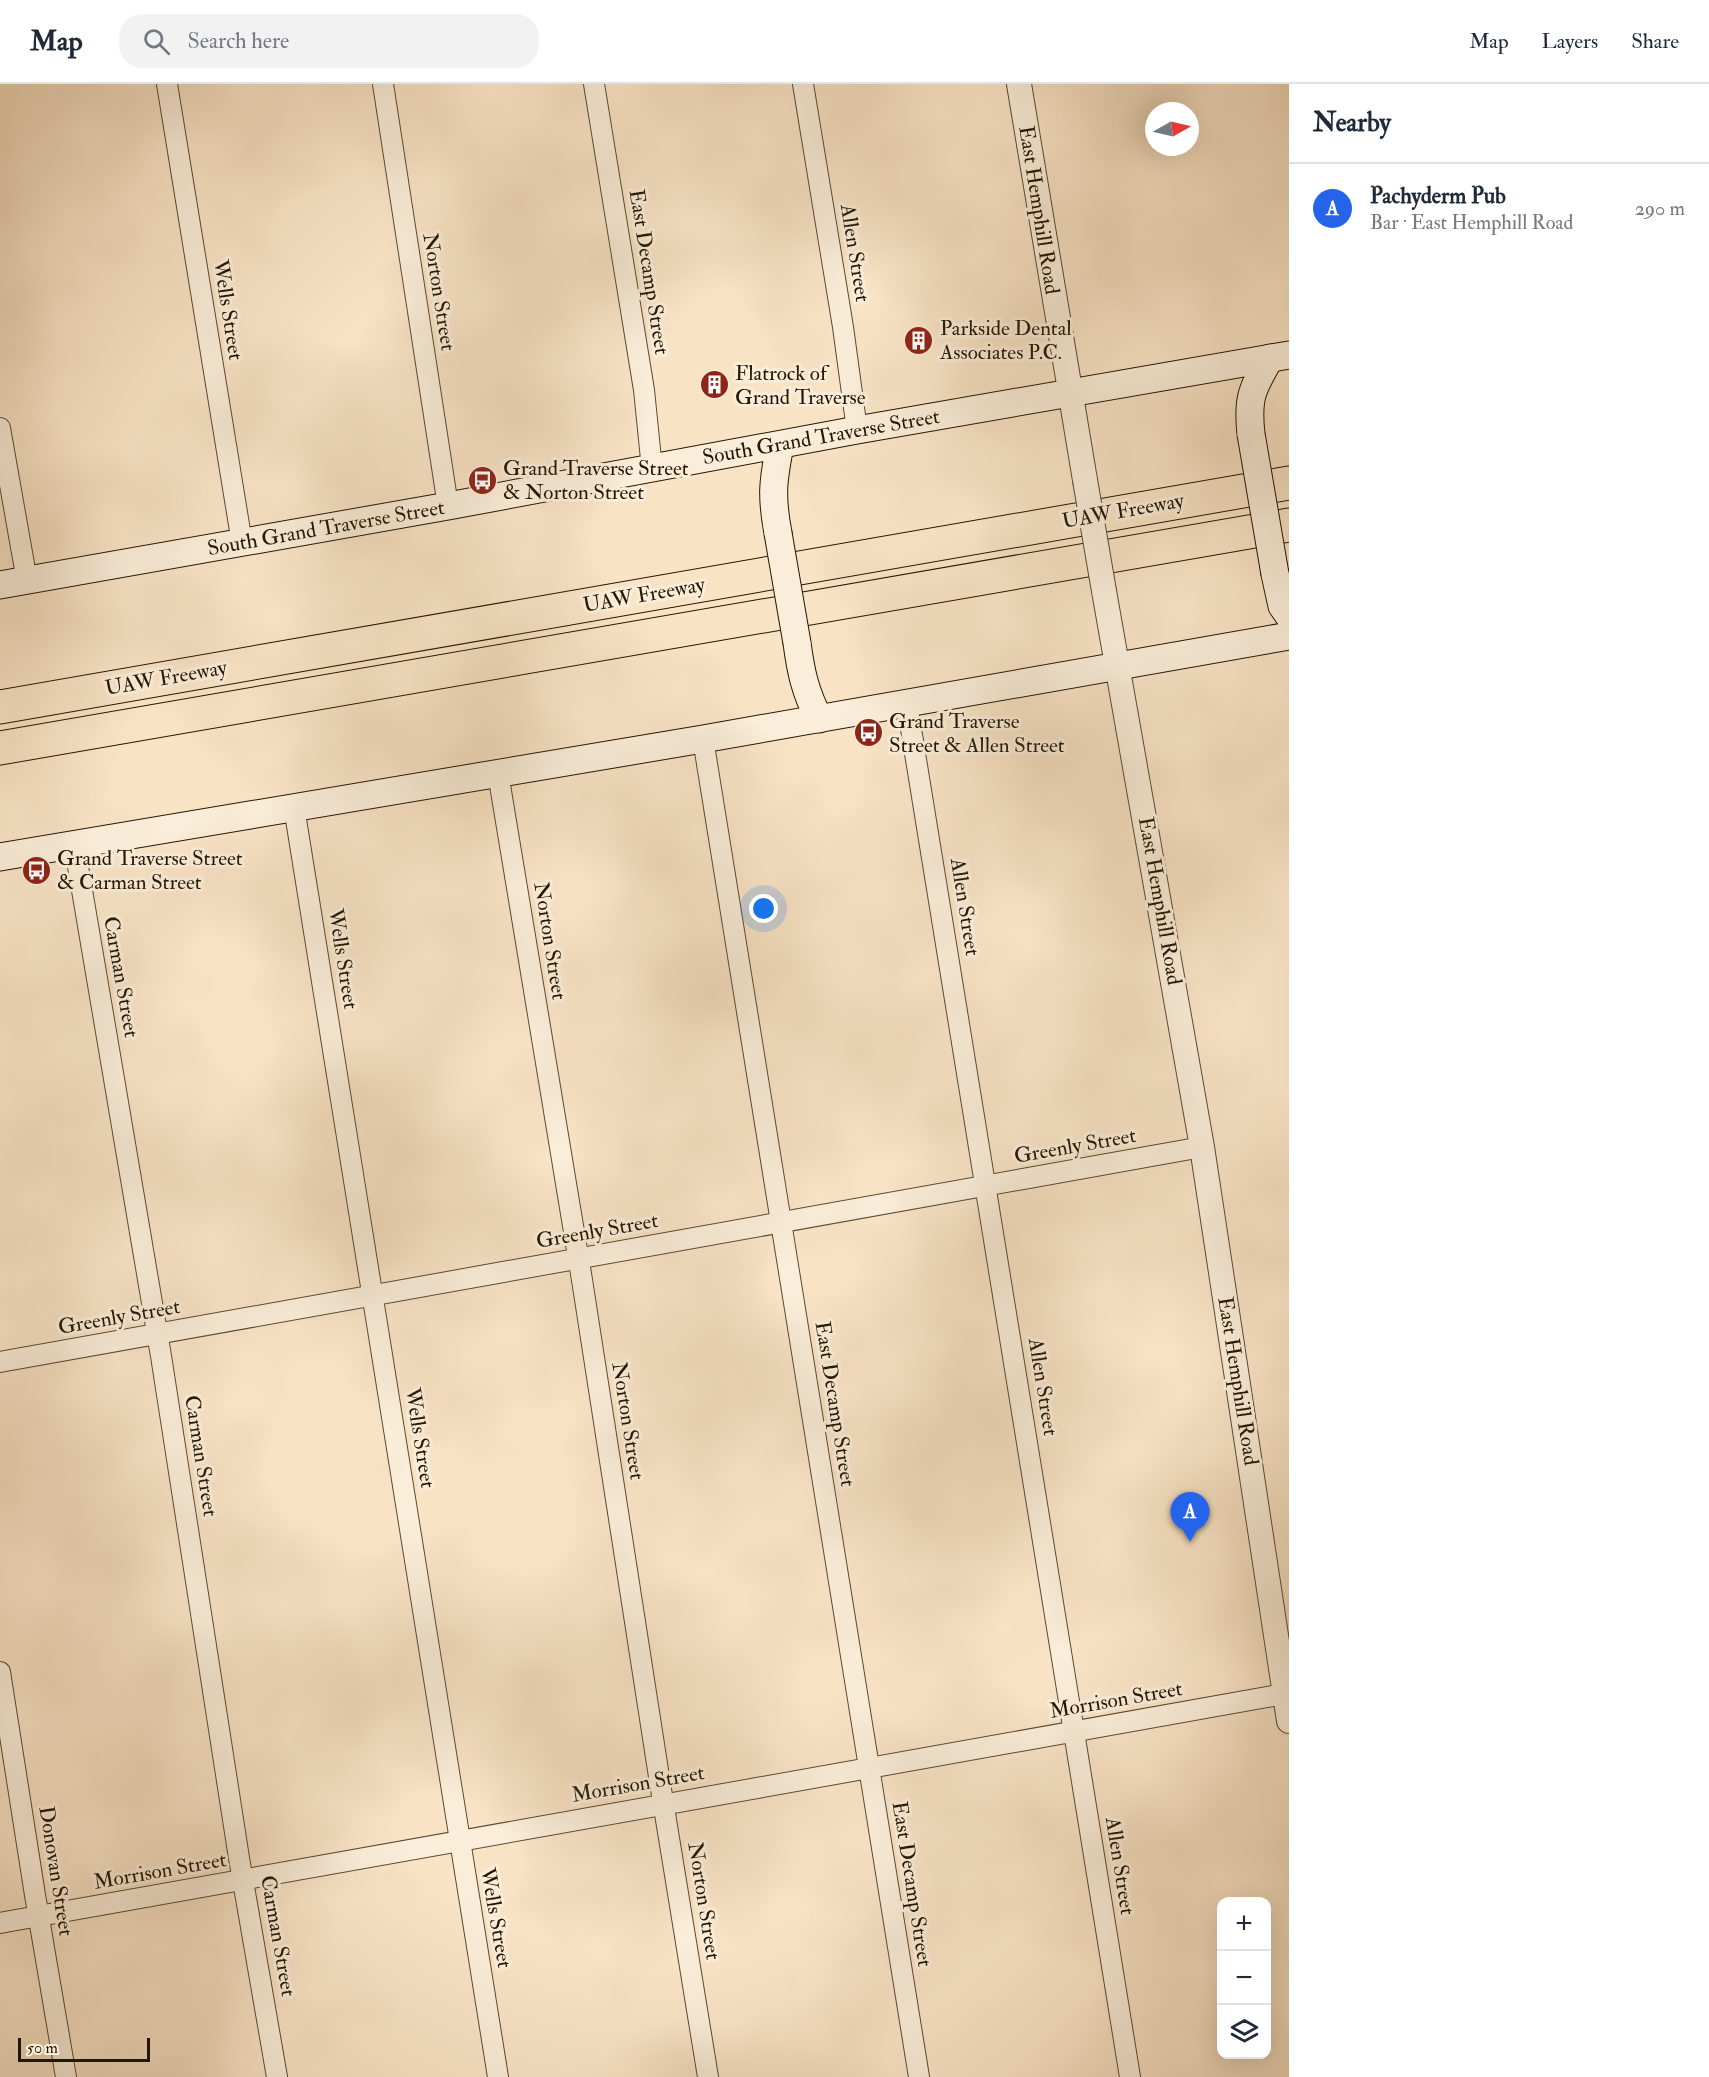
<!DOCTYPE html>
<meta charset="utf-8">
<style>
:root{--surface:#fff;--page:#f2f2f3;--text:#1f2937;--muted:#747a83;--line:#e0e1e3;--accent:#2563eb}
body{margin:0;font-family:"IM FELL Double Pica",serif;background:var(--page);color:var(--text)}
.controls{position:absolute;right:18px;bottom:18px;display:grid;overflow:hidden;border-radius:12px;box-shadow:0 6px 24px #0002}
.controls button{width:54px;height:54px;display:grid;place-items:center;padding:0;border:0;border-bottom:2px solid var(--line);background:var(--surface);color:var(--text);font:30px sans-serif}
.compass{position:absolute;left:1145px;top:18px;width:54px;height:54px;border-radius:50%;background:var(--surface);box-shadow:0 6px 24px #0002;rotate:82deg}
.scale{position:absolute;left:18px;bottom:15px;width:132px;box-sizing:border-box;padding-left:6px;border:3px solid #251602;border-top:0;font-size:16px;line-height:21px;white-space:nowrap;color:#251602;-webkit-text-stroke:4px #faedd9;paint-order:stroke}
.you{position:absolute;left:764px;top:825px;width:21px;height:21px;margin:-15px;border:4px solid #fff;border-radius:50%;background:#1a73e8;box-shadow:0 0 0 9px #1a73e833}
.badge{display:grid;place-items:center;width:39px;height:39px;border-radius:50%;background:var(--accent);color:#fff;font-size:20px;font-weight:700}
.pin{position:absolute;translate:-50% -50px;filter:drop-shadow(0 2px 3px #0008)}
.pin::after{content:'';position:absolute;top:32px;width:21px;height:18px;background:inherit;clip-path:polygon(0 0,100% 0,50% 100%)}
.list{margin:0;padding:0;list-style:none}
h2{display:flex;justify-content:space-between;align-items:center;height:78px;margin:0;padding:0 24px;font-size:26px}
h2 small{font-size:20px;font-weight:400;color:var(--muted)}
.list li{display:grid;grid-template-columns:39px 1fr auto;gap:18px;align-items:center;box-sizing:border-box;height:90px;padding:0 24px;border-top:2px solid var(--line)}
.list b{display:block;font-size:22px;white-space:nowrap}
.list p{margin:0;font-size:20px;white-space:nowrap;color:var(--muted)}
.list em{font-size:20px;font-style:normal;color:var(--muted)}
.icon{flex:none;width:33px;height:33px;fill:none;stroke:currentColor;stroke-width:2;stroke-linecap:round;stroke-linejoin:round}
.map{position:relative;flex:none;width:1289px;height:1993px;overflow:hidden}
header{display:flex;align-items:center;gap:36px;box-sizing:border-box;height:84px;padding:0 30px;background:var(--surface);border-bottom:2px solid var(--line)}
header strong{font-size:28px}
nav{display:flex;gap:33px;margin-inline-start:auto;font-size:21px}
.search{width:420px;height:54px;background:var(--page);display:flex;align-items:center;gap:15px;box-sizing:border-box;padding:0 21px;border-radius:24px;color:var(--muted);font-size:22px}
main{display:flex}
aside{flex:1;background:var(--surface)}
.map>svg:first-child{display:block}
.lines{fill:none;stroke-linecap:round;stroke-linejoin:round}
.minor-casing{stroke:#5a4933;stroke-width:22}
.tertiary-casing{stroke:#5a4933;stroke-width:26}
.secondary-casing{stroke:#251602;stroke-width:29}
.motorway-casing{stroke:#251602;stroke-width:35}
.minor{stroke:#faedd9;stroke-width:20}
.tertiary{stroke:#faedd9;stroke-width:24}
.secondary{stroke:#faedd9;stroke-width:27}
.motorway{stroke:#f8e3c5;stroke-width:33}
.tertiary-bridge-casing{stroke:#5a4933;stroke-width:26;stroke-linecap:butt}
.secondary-bridge-casing{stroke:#251602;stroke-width:29;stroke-linecap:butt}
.tertiary-bridge{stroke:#faedd9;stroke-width:24}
.secondary-bridge{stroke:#faedd9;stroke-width:27}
.labels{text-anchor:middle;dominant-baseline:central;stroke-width:6;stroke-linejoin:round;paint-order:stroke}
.street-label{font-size:21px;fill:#251602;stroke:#faedd9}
.poi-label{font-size:21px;fill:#251602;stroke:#faedd9;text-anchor:start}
</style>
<header>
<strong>Map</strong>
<div class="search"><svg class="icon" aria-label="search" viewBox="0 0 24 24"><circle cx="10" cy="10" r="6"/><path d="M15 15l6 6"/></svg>Search here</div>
<nav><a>Map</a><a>Layers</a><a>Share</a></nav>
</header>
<main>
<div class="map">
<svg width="1289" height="1993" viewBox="0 0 1289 1993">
<rect width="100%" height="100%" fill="#f8e3c5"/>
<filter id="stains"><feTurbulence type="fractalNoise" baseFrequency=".00333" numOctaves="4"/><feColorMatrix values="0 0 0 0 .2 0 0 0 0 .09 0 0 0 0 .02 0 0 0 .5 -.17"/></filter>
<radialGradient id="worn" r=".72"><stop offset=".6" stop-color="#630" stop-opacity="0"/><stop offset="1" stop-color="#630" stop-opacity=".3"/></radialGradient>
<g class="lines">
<defs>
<g id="minor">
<polyline points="167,0 242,459"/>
<polyline points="383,0 448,422"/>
<polyline points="594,0 644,306 652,385"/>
<polyline points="803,0 843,243 857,346"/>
<polyline points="0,344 27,497"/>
<polyline points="907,620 1130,1993"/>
<polyline points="703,655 919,1993"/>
<polyline points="498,689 582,1196 660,1699 708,1993"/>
<polyline points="294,723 498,1993"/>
<polyline points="74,759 161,1272 239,1774 277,1993"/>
<polyline points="0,1278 1202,1063"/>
<polyline points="0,1588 35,1811 66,1993"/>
<polyline points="0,1839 1284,1610"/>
</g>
<g id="tertiary">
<polyline points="1019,0 1085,396"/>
<polyline points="1104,507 1202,1063 1289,1637"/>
</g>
<g id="secondary">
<path d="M1251,350c-4,-36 1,-45 19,-76"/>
<path d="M778,449c-7,-37 -5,-52 2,-88"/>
<polyline points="1275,490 1282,522 1289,532"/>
<polyline points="0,501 448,422 857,346 1289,271"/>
<path d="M797,559c4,30 8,48 22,76"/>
<polyline points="0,773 703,655 1289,552"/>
</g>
<g id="motorway">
<polyline points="0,623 1289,399"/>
<polyline points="0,664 1289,441"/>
</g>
</defs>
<use href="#minor" class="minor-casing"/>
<use href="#tertiary" class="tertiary-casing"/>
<use href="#secondary" class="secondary-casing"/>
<use href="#motorway" class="motorway-casing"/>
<use href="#minor" class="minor"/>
<use href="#tertiary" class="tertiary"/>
<use href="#secondary" class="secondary"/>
<use href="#motorway" class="motorway"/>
<defs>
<polyline id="tertiary-bridge" points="1085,396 1104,507"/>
<g id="secondary-bridge">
<polyline points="1251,350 1275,490"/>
<polyline points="778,449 797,559"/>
</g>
</defs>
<use href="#tertiary-bridge" class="tertiary-bridge-casing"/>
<use href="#secondary-bridge" class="secondary-bridge-casing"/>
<use href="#tertiary-bridge" class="tertiary-bridge"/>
<use href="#secondary-bridge" class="secondary-bridge"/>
</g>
<defs>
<symbol id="building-disc" viewBox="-11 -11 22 22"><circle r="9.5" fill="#8f2418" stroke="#faedd9"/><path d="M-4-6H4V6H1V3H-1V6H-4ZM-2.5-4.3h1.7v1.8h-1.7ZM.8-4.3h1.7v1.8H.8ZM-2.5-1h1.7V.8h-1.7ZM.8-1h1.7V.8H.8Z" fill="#fff"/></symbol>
<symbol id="bus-disc" viewBox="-11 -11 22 22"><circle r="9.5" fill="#8f2418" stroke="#faedd9"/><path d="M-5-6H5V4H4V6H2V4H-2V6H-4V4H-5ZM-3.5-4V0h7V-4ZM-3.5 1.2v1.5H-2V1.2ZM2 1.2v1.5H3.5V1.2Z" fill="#fff"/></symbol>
</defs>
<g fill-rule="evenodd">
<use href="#building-disc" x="902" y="240" width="33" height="33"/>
<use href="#building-disc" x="698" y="284" width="33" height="33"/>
<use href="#bus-disc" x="466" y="380" width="33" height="33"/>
<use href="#bus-disc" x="852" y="632" width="33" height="33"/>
<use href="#bus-disc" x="20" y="770" width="33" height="33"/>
</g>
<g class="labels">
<g class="street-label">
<text transform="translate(1039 126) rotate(81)">East Hemphill Road</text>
<text transform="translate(855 169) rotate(81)">Allen Street</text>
<text transform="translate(649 188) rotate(81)">East Decamp Street</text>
<text transform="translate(439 208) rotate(81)">Norton Street</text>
<text transform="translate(228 226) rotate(81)">Wells Street</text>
<text transform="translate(821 353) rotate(-10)">South Grand Traverse Street</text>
<text transform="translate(1123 427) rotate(-10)">UAW Freeway</text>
<text transform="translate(326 444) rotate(-10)">South Grand Traverse Street</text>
<text transform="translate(644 511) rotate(-10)">UAW Freeway</text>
<text transform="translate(166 594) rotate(-10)">UAW Freeway</text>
<text transform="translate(1160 817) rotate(80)">East Hemphill Road</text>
<text transform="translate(965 823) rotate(81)">Allen Street</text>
<text transform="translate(550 857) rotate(81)">Norton Street</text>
<text transform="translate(343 875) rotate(81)">Wells Street</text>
<text transform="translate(121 893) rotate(80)">Carman Street</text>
<text transform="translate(1075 1062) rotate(-10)">Greenly Street</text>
<text transform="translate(597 1147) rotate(-10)">Greenly Street</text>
<text transform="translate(119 1233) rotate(-10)">Greenly Street</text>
<text transform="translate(1238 1297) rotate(81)">East Hemphill Road</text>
<text transform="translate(1043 1303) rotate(81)">Allen Street</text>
<text transform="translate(835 1320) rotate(81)">East Decamp Street</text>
<text transform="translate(628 1337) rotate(81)">Norton Street</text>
<text transform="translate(420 1354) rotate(81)">Wells Street</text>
<text transform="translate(201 1372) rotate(81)">Carman Street</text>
<text transform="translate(1116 1616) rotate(-10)">Morrison Street</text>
<text transform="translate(638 1700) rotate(-10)">Morrison Street</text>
<text transform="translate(1120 1782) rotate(81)">Allen Street</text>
<text transform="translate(56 1787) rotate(81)">Donovan Street</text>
<text transform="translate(160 1787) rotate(-10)">Morrison Street</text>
<text transform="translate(912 1800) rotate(81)">East Decamp Street</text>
<text transform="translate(704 1817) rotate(81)">Norton Street</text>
<text transform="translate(496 1834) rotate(80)">Wells Street</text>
<text transform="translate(278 1852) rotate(80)">Carman Street</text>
</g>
<g class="poi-label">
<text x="940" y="244">Parkside Dental<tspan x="940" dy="24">Associates P.C.</tspan></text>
<text x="735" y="289">Flatrock of<tspan x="735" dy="24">Grand Traverse</tspan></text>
<text x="503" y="384">Grand Traverse Street<tspan x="503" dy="24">&amp; Norton Street</tspan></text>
<text x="889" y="637">Grand Traverse<tspan x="889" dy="24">Street &amp; Allen Street</tspan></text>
<text x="57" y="774">Grand Traverse Street<tspan x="57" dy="24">&amp; Carman Street</tspan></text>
</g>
</g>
<rect width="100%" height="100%" filter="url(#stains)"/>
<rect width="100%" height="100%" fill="url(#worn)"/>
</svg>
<div class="controls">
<button>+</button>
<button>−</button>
<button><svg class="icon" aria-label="layers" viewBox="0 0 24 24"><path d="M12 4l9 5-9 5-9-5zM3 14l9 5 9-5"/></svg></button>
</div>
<svg class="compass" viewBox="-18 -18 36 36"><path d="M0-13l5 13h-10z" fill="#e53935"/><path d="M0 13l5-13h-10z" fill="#747a83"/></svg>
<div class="scale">50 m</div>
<div class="you"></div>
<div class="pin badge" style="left:1190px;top:1458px">A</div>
</div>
<aside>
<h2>Nearby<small></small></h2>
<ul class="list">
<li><span class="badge">A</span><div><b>Pachyderm Pub</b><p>Bar · East Hemphill Road</p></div><em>290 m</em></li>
</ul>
</aside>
</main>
